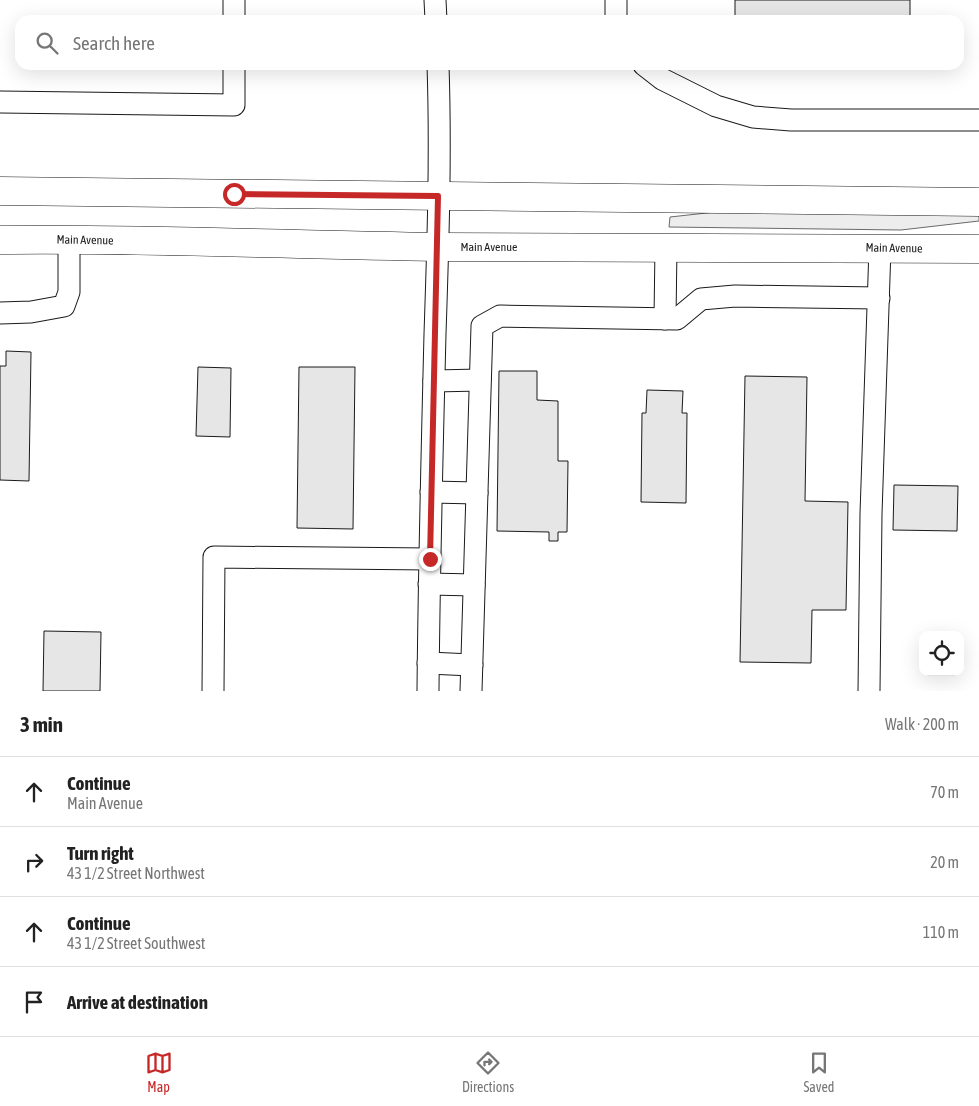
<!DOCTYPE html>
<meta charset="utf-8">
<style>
:root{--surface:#fff;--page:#f2f2f2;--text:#222;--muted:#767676;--line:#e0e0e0;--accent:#c62828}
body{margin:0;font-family:"Asap Condensed",sans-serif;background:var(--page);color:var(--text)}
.controls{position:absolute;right:15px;bottom:15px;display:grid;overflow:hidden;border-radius:10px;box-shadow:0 5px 20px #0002}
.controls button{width:45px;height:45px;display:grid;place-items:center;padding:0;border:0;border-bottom:1px solid var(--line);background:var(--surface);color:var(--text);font:25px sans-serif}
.stop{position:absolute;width:15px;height:15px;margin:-11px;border:4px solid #c62828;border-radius:50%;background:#fff}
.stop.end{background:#c62828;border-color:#fff;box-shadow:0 1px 5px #0008}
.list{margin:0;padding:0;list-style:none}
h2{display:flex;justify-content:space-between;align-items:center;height:65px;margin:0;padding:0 20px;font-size:21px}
h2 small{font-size:16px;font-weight:400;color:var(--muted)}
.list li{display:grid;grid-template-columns:32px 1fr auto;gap:15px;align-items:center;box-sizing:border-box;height:70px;padding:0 20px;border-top:1px solid var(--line)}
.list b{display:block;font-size:19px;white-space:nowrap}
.list p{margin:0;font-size:16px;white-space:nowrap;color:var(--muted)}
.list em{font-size:16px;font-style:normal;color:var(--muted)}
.icon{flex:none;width:28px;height:28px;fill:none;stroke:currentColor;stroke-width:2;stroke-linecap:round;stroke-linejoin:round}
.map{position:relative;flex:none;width:979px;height:691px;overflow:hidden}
.search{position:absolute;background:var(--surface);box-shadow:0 5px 20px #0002;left:15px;right:15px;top:15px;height:55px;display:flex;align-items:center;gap:12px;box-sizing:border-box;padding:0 18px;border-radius:15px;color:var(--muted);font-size:19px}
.sheet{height:345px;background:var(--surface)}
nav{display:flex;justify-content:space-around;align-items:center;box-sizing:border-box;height:70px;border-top:1px solid var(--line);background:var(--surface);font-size:14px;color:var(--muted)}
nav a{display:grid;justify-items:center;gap:2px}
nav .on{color:var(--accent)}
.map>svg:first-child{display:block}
.green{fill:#ededed;stroke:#6a6a6a}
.building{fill:#e6e6e6;stroke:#1a1a1a}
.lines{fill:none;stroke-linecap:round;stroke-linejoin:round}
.minor-casing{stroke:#1a1a1a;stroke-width:23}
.major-casing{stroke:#1a1a1a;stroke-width:29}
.minor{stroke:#fff;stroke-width:21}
.major{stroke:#fff;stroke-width:28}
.route{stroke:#c62828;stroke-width:6}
.labels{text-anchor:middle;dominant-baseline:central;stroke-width:4;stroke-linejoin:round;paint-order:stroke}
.street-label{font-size:12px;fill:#1a1a1a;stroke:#fff}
</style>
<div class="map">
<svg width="979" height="691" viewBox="0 0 979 691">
<rect width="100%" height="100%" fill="#fff"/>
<polygon class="green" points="779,205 979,207 979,221 901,230 669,227 670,217"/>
<g class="building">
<rect x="735" y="0" width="175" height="20"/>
<polygon points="6,351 31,352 29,481 0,480 0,366 6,366"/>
<polygon points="198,367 231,368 230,437 196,436"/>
<polygon points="299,367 355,367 353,529 297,528"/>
<polygon points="499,371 537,371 537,400 558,401 558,461 568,461 567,532 558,532 558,541 549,541 549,532 497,531"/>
<polygon points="745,376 807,377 805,501 848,502 846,610 812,610 811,663 740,662"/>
<polygon points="647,390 683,391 682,413 687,413 686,503 641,502 642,413 646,413"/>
<polygon points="894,485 958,486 957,531 893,530"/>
<polygon points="44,631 101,632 100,691 43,691"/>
</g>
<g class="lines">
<defs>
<g id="minor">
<polyline points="435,0 436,20"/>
<polyline points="616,0 616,20"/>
<polyline points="234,20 234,0"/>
<polyline points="644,65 662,79 716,106 753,117 791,120 979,120"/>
<polyline points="0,102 234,105 234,65"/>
<polyline points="0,313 31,312 64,306 69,292 69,239"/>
<polyline points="665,319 666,247"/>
<polyline points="434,381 480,380"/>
<polyline points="431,492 477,493"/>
<polyline points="429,584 474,585"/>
<polyline points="428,663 472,665"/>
<polyline points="213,691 214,557 430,559"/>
<path d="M428,691c1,-119 4,-238 7,-357 3,-89 6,-179 3,-269"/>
<polyline points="471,691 482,326 500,316 677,319 701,299 735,296 879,298"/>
<polyline points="869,691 871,514 880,248"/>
</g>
<g id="major">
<polyline points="0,191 979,202"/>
<path d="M0,240c146,-2 292,5 438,7 180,2 361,0 541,2"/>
</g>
</defs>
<use href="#minor" class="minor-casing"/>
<use href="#major" class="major-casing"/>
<use href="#minor" class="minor"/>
<use href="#major" class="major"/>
</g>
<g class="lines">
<polyline class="route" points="234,194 438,196 430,559"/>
</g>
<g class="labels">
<g class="street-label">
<text transform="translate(85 240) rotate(1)">Main Avenue</text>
<text x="489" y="247">Main Avenue</text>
<text transform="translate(894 248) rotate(1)">Main Avenue</text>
</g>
</g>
</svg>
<div class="controls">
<button><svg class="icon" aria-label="locate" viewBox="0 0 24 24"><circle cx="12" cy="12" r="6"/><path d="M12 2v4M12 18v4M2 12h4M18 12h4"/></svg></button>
</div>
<div class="stop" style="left:234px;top:194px"></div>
<div class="stop end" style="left:430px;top:559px"></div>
<div class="search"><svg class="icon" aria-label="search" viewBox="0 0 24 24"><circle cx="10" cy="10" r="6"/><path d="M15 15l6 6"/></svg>Search here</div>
</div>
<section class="sheet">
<h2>3 min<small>Walk · 200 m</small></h2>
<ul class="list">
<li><svg class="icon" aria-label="ahead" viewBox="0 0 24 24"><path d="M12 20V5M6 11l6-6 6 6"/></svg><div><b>Continue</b><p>Main Avenue</p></div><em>70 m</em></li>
<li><svg class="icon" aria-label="right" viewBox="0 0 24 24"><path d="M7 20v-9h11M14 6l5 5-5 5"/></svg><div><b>Turn right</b><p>43 1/2 Street Northwest</p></div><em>20 m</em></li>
<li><svg class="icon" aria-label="ahead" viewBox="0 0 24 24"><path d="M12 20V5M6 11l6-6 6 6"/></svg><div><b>Continue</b><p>43 1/2 Street Southwest</p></div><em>110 m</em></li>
<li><svg class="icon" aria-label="arrive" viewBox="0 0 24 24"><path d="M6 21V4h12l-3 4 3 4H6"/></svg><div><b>Arrive at destination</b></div></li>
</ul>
</section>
<nav>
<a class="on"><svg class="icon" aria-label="map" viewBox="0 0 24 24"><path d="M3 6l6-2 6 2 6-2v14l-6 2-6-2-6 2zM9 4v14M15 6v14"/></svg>Map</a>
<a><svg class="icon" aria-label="directions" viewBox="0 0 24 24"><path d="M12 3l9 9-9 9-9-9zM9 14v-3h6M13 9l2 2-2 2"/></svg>Directions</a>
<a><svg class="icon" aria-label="saved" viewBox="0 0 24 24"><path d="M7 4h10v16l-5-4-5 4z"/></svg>Saved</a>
</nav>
